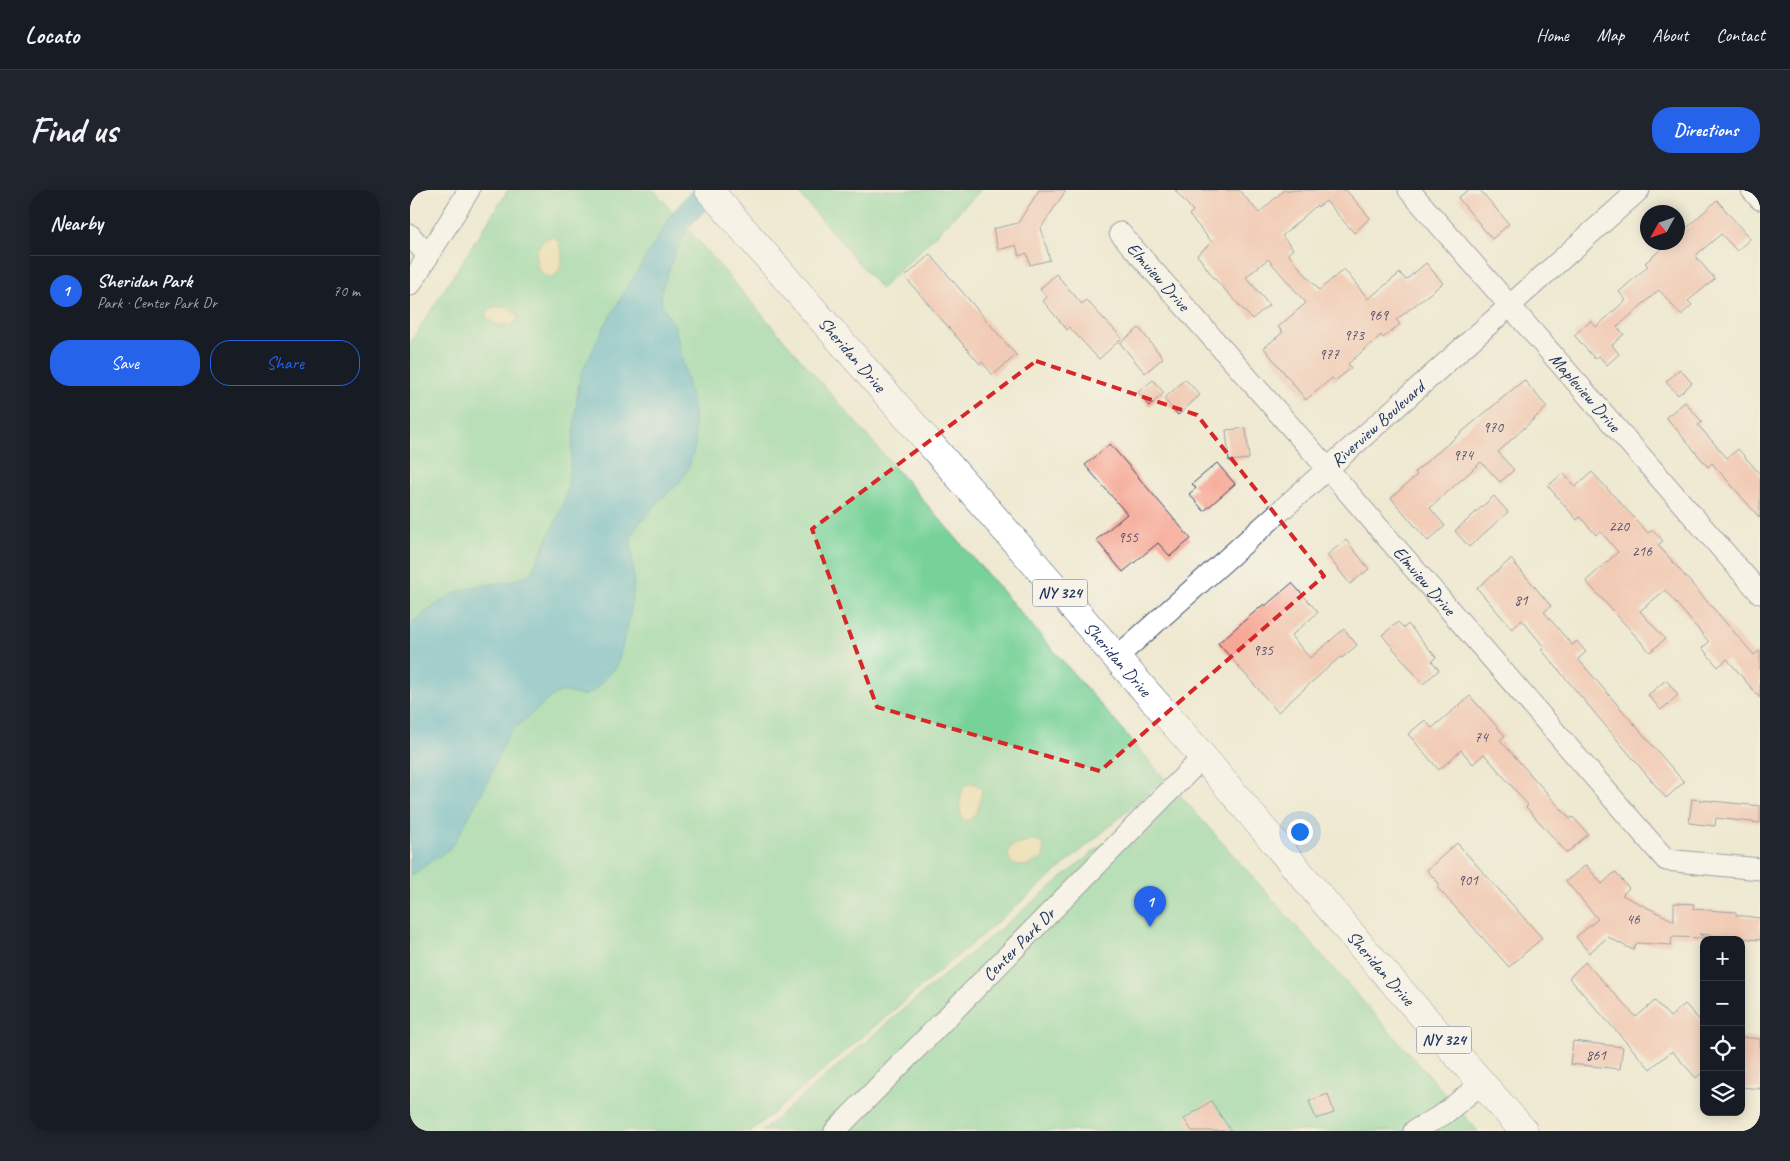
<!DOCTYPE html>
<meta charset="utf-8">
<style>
:root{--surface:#171b24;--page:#20242c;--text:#f1f3f6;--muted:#9ea1a6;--line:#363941;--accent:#2563eb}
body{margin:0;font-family:Caveat,sans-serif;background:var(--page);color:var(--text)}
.controls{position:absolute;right:15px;bottom:15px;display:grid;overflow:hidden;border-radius:10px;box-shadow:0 2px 12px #0003}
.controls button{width:45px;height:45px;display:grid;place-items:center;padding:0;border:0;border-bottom:1px solid var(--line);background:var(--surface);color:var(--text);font:25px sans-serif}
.compass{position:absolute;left:1230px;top:15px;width:45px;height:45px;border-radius:50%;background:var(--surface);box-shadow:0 2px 12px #0003;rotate:230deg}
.you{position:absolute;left:889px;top:641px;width:18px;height:18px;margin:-12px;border:4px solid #fff;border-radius:50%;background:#1a73e8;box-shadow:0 0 0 8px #1a73e833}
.badge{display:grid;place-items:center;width:32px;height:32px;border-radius:50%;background:var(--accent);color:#fff;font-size:16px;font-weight:700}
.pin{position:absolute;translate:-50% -41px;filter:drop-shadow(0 1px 2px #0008)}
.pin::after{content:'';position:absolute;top:26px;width:18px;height:15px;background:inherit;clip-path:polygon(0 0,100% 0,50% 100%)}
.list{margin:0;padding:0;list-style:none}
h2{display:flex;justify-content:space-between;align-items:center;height:65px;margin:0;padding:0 20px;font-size:21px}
h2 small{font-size:16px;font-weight:400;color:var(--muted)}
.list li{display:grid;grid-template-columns:32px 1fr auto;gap:15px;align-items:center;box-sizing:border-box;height:70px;padding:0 20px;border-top:1px solid var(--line)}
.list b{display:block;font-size:19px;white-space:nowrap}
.list p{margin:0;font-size:16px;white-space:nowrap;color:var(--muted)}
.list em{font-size:16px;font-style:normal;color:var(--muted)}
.actions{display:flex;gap:10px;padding:15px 20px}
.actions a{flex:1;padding:11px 0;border:1px solid var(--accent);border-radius:20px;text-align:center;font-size:18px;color:var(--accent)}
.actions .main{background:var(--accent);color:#fff}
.icon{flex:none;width:28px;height:28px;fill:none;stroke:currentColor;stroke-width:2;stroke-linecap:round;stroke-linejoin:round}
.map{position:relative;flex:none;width:1350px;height:941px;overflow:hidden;border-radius:20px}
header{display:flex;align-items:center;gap:30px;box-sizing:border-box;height:70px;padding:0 25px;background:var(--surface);border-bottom:1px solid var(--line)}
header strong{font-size:24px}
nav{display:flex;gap:28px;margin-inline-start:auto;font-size:18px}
.intro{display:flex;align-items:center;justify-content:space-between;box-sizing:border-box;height:120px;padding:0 30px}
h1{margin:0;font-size:35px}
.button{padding:12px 22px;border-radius:20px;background:var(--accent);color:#fff;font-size:18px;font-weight:700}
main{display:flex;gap:30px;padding:0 30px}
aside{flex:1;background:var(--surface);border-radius:20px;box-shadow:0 2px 12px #0003}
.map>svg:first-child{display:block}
.green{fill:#77d298;stroke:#49807b}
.sand{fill:#eeda9e;stroke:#84847e}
.water{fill:#46aec5;stroke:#306e92}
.building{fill:#f7a795}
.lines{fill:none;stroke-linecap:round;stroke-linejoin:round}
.minor-casing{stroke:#3b4b6f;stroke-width:23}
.primary-casing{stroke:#3b4b6f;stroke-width:29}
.minor{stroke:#fff;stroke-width:21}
.primary{stroke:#fff;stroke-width:28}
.marked{fill:none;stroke:#d62828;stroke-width:4;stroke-dasharray:10 6;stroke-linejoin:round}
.labels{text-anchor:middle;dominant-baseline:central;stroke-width:4.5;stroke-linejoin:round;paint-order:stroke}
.number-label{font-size:15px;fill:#524d6c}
.shield{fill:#f7f3e8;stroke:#5d6a87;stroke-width:1}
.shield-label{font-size:16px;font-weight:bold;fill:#1b2f5e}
.street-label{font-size:18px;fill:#1b2f5e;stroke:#f7f3e8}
</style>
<header>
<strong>Locato</strong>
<nav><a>Home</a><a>Map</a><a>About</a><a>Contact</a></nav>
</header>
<div class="intro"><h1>Find us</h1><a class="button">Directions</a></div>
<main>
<aside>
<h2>Nearby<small></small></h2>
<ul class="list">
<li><span class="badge">1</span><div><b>Sheridan Park</b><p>Park · Center Park Dr</p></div><em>70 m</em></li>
</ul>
<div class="actions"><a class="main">Save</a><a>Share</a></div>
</aside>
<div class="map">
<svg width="1350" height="941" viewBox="0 0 1350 941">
<rect width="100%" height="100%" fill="#f7f3e8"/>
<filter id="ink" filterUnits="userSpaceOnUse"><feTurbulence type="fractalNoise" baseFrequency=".02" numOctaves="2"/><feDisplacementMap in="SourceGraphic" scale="10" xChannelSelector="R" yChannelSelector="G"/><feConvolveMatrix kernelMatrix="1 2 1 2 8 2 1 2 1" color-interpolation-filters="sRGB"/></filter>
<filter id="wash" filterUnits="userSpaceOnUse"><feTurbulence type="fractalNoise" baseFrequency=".0096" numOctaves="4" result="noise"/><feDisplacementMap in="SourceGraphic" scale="20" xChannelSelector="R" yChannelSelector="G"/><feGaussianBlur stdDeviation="1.12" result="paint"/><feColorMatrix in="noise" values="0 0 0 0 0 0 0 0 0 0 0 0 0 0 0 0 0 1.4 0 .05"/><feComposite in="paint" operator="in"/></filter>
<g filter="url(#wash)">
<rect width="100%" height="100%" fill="#efe9d1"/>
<g class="green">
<polygon points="98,0 244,0 755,589 342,941 0,941 0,153"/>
<polygon points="386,0 571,0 471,99"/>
<polygon points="769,604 1068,941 352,941 491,821 695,652"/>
</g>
<g class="sand">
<path d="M140,47h5c9,12 10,30 -2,40 -20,0 -24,-33 -3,-40z"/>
<polygon points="84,117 98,117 107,125 107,131 100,136 86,134 76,128 77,121"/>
<path d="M560,593l6,1 6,5c-2,12 -4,31 -18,32 -7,-12 -4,-22 0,-34z"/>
<path d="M623,651h4l6,4 1,8 -2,6 -17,7 -12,-2c-6,-5 -6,-12 -2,-18z"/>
</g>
<path class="water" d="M282,0h33l-38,39 -11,22 -14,38 -1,14 14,24 19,84 1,35 -6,21 -9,15 -23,21 -13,16 -5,3 -8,16 3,46 -5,37 -12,45 -19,21 -9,7 -6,2 -17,-4h-6l-9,5 -37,32 -7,8 -22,50 -30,55 -7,8 -38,26v-252c17,-12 36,-29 56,-35 21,-7 46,-4 65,-16l30,-63 7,-23 10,-98 3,-15 24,-49 67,-112z"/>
<g id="blocks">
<g class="building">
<polygon points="629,0 656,0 631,38 640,70 620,75 617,63 609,66 606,55 588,60 583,39 608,33"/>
<polygon points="765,0 829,0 849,23 874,0 936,0 960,28 944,43 916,11 908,17 907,15 872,46 883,59 878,64 909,100 934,79 958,109 990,83 996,90 1016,73 1033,93 986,130 990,134 973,148 971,145 938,174 941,178 925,191 922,188 896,210 854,158 873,142 868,137 896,113 858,69 836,87 859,115 842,129 804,88 787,65 802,52 779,25 783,21"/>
<polygon points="1058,0 1070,0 1099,34 1082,49 1048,8"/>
<polygon points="1307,10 1340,49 1327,61 1311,44 1285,66 1305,89 1278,111 1282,115 1271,125 1249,100 1207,137 1214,144 1202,155 1209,164 1197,175 1189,166 1185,169 1164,145 1181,131 1186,137 1216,110 1209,102 1238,76 1235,73 1255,56 1260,52 1268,52 1268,46"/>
<polygon points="520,64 606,165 583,185 572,172 570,174 495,87"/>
<polygon points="646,84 672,114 676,110 712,148 689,169 659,137 657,140 633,111 637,107 630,99"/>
<polygon points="729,138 753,168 735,183 710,153"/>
<polygon points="1270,179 1282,193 1268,205 1256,192"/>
<polygon points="775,189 790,205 768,225 754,209"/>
<polygon points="743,190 754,203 739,216 728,202"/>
<polygon points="1114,190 1137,217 1088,262 1104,280 1090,292 1071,272 1020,318 1035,336 1018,351 981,308 1007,285 1005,282 1021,268"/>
<polygon points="1275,212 1292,232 1288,235 1317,268 1328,259 1350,284 1350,328 1302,273 1298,277 1256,227"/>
<polygon points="836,238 839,269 819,271 816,240"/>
<polygon points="700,254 781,349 760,366 748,353 713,382 686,350 717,324 675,275"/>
<polygon points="807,273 825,294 794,321 779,304 786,298 782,294"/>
<polygon points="1182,282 1238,343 1243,340 1253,351 1248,355 1344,465 1350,460 1350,508 1317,469 1308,477 1292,458 1299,452 1255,400 1230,421 1255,449 1240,462 1176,391 1208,362 1190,341 1186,345 1170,327 1167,330 1138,296 1153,283 1165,297"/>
<polygon points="1084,306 1098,322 1059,357 1045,341"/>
<polygon points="936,350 959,379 940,394 917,365"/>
<polygon points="1101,369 1141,416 1134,422 1162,455 1167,451 1176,462 1168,469 1274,592 1256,608 1131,459 1134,457 1112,430 1102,439 1067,398"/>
<polygon points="882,393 908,422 881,446 900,468 934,439 947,455 932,468 930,467 868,522 808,453 854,414 855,416"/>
<polygon points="988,432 994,438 998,434 1026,467 1022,471 1029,480 1013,494 972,445"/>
<polygon points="1256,490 1268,505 1251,520 1238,505"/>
<polygon points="1060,506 1095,546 1090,550 1160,629 1163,627 1178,644 1157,663 1116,617 1118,615 1074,564 1063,574 1051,560 1029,580 998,544 1015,530 1022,538"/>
<polygon points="1282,609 1350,616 1350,633 1306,628 1305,636 1279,633"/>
<polygon points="1047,653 1132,748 1099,777 1027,697 1030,695 1017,680"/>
<polygon points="1176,675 1192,694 1205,682 1219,698 1212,705 1264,731 1264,713 1284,714 1283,719 1326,722 1326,725 1350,728 1350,750 1289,744 1297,748 1262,747 1261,755 1227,753 1223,760 1198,747 1179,763 1166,747 1188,729 1156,691"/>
<polygon points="1175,772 1226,827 1245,811 1260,827 1275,814 1294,835 1294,881 1286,888 1262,861 1240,879 1159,788"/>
<polygon points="1331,847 1350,849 1350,899 1331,897"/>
<polygon points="1163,851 1213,857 1210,879 1160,874"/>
<polygon points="918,904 924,923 906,929 899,911"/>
<polygon points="801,911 821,941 782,941 774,929"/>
</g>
</g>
</g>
<g filter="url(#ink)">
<use href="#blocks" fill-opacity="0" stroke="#3b4b6f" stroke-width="1"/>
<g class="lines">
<defs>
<g id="minor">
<path id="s1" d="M999,0l351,403"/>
<polyline points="1342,0 1350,9"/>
<path id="s2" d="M710,43l207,235 339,392 94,9"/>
<polyline points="0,45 18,66"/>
<polyline points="0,95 59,0"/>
<path id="s3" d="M706,468l523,-468"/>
<path id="s4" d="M425,941l368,-374"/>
<polyline points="1004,941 1034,924 1072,893"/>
</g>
<g id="primary">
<path id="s5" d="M299,0l494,567 160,191 161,183"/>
</g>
</defs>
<use href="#minor" class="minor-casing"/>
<use href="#primary" class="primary-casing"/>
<use href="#minor" class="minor"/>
<use href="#primary" class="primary"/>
</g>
</g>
<path d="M0 0H1350V941H0ZM626,171l161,54 127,161 -224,195 -223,-64 -65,-178z" fill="#efe9d1" fill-opacity=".55" fill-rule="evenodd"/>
<path class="marked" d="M626,171l161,54 127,161 -224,195 -223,-64 -65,-178z"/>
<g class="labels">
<g class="number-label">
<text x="968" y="125">969</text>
<text x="944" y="145">973</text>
<text x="919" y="164">977</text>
<text x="1083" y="237">970</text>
<text x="1053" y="265">974</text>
<text x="1209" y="336">220</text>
<text x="718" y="347">955</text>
<text x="1232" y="361">216</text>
<text x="1111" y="410">81</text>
<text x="853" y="460">935</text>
<text x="1071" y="547">74</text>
<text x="1058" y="690">901</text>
<text x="1223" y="729">46</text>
<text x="1186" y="865">861</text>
</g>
<g class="shield">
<rect x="622.5" y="389.5" width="55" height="27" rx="4"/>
<rect x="1006.5" y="836.5" width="55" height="27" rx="4"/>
</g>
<g class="shield-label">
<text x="650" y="403">NY 324</text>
<text x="1034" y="850">NY 324</text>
</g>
<g class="street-label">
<text stroke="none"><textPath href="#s2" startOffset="58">Elmview Drive</textPath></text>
<text stroke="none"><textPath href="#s5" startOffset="218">Sheridan Drive</textPath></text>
<text stroke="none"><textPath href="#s1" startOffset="268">Mapleview Drive</textPath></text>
<text stroke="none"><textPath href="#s3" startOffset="351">Riverview Boulevard</textPath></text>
<text stroke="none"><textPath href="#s2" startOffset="462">Elmview Drive</textPath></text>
<text stroke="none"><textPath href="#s5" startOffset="622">Sheridan Drive</textPath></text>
<text stroke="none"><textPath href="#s4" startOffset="262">Center Park Dr</textPath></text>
<text stroke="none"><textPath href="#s5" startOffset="1028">Sheridan Drive</textPath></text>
</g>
</g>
</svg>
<div class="controls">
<button>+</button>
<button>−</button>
<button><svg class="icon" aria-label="locate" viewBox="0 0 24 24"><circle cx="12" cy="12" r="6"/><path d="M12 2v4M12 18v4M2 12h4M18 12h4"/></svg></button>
<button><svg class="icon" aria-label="layers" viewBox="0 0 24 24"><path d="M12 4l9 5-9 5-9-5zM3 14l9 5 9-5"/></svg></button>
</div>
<svg class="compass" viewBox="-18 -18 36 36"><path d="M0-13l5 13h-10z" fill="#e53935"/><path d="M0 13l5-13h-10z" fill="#9ea1a6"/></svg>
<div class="you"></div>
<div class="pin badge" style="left:740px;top:737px">1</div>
</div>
</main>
